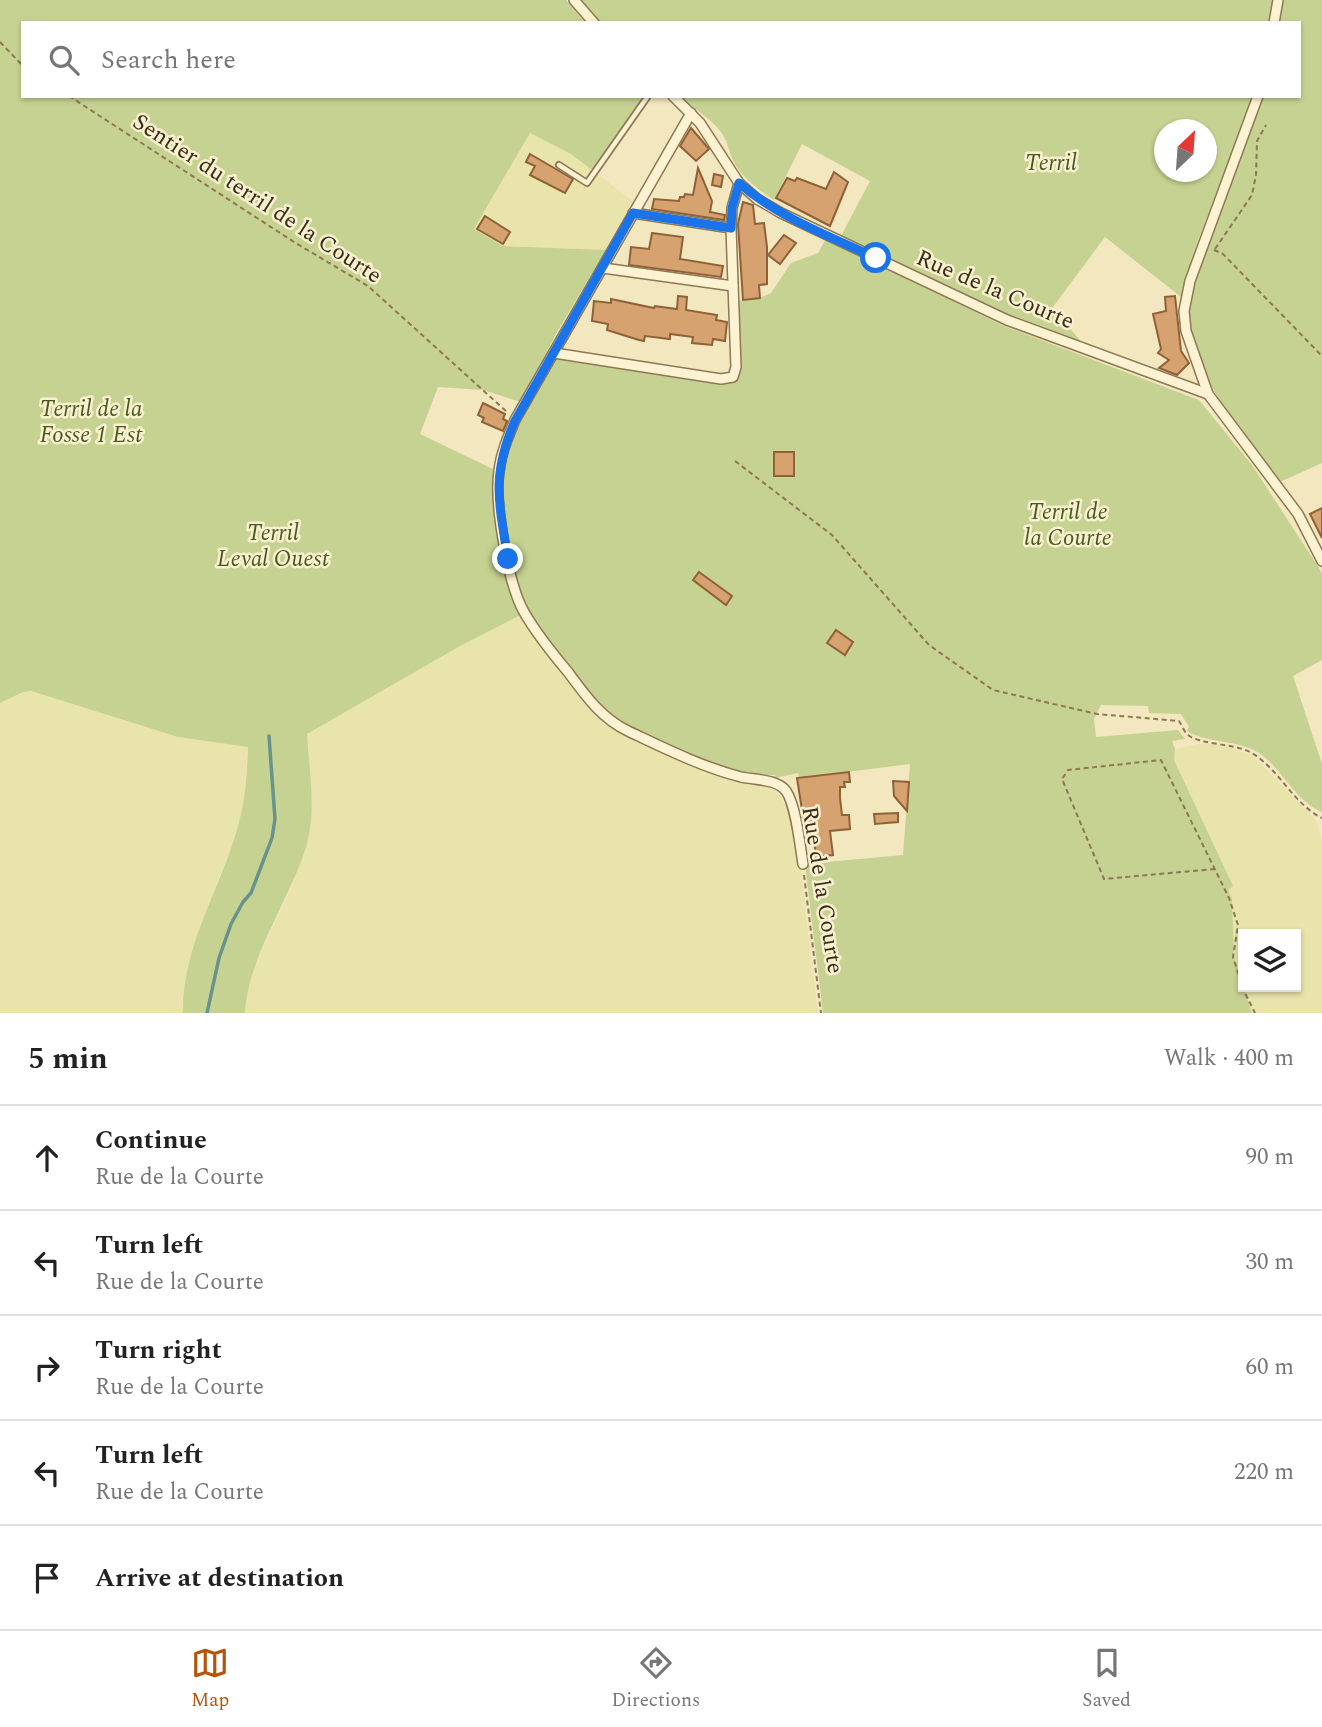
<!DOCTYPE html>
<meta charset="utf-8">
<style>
:root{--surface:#fff;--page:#f2f2f2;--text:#222;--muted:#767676;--line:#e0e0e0;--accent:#b45309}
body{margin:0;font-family:Spectral,serif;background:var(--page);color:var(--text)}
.controls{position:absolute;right:21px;bottom:21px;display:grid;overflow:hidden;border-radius:0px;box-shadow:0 2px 5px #0004}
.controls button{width:63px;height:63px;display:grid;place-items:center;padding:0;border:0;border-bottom:2px solid var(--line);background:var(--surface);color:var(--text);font:35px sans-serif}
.compass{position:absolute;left:1154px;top:119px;width:63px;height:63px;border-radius:50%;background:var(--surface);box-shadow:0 2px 5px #0004;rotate:25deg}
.stop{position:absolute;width:21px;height:21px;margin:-16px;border:5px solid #1a73e8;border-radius:50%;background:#fff}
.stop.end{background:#1a73e8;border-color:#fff;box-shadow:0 2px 7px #0008}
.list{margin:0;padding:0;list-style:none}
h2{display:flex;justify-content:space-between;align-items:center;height:91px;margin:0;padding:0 28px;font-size:30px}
h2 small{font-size:23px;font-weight:400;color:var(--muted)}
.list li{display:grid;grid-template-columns:46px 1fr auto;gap:21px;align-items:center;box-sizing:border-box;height:105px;padding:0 28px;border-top:2px solid var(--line)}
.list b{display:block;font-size:26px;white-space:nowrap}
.list p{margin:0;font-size:23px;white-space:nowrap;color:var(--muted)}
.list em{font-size:23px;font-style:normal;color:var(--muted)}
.icon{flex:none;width:38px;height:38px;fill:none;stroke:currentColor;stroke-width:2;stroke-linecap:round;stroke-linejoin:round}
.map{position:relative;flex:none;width:1322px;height:1013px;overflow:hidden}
.search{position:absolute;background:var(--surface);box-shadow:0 2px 5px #0004;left:21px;right:21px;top:21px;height:77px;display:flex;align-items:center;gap:18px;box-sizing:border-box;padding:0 24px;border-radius:0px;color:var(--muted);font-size:26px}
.sheet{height:616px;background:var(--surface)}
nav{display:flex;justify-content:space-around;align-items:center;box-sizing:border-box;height:98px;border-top:2px solid var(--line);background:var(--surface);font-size:19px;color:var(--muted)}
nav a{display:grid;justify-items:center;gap:4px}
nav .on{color:var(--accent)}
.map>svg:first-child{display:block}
.farmland{fill:#e9e4ab;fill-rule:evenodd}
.green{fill:#c6d291;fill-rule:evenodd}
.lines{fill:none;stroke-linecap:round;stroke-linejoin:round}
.stream{stroke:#68938c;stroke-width:3.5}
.building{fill:#d5a270;stroke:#906138;stroke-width:2}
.service-casing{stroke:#8e7755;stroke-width:8}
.minor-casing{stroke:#8e7755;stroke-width:12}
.path{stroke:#8e7755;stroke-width:2;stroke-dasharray:5 3.5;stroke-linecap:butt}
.service{stroke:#fdf3d3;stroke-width:4.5}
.minor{stroke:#fdf3d3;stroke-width:9}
.route{stroke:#1a73e8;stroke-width:9}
.labels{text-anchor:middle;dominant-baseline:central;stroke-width:5;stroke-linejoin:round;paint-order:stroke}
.park-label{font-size:23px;font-style:italic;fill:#475a1f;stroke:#f9f0cf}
.street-label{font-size:23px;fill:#3b2d1b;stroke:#f9f0cf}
</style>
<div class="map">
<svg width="1322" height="1013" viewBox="0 0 1322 1013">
<rect width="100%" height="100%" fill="#f3e7bf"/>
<g class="farmland">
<polygon points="530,133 571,154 634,202 606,250 503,246 474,230"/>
<polygon points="523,614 537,636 759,783 778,792 790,815 799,856 818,1013 245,1013 247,991 254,967 295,880 307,734 460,646"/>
<polygon points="31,691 178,737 248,747 244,806 236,835 208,906 187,967 183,1013 0,1013 0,703 23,692"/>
<path d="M1197,744l27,1 30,12 61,62 7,19v175h-70l-3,-5 -15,-50 -2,-58 -58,-140 1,-11zM1243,934h53v53h-53z"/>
</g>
<g class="green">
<path d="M0,0h566l19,23h-562v73l620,1 -51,73 -21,-16 -41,-21 -56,96 29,17 103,4 -49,82 -36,70 -38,-12 -45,-3 -18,47 75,36 -1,30 29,114 -63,32 -153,88c2,36 10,77 -1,113 -16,52 -59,113 -61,166h-62c-1,-65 35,-120 53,-180 9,-29 11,-56 12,-86l-70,-10 -147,-46 -8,1 -23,11z"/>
<polygon points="578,0 1273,0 1270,23 600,23"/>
<path d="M1282,0h40v463l-42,19c-36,-48 -87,-103 -91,-165 -1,-11 2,-22 4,-33l69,-188h37v-73h-21z"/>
<path d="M680,96h573l-56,147 -16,54 -76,-60 -52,70 29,36 -79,-31 -162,-76 29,-55 -68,-37 -28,56c-14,-9 -33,-23 -40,-38 -5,-9 -6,-21 -13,-30 -11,-15 -28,-23 -41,-36zM1164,130h42v42h-42z"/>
<path d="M826,239l178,87 195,74 53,65 67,103 3,6v86l-29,16 29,88v48c-28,-11 -39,-43 -63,-59 -23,-14 -50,-9 -72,-22l2,-4 -8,-13 -32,-1 -1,-7 -47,-1 -7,14 2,18 82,-7 7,9 -13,2 3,8 -1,11 59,126 -5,4 4,9 2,59 18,55h-429l-18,-149 98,-9 7,-91 -111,14 -1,-5 -23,5v-3c-40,1 -74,-15 -111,-31 -21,-9 -42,-17 -60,-32 -12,-10 -21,-25 -30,-37 -17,-21 -38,-45 -49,-69 -15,-33 -27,-100 -22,-135 6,-42 32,-78 53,-114l87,15 88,10 5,-2 1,-79 23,-3 11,-5 20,-30 27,-10z"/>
</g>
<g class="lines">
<polyline class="stream" points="207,1013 219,958 231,924 243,902 251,893 272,838 275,819 269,736"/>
</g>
<g class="building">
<polygon points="691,128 709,149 696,161 680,146"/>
<polygon points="530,154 573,179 565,193 530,175 535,166 526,162"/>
<polygon points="698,168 712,201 710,212 725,215 724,220 652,209 654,199 679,201 680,197 684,197 685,194 693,195"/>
<polygon points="834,172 848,182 830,226 776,198 787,178 795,181 797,178 826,189"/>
<polygon points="714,174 723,176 721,187 712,185"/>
<polygon points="743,202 753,205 755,224 764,223 767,247 767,284 759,285 760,298 743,300 738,224"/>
<polygon points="485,216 510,232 503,244 477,229"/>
<polygon points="652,233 683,237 680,259 723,266 721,277 629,265 631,247 649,249"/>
<polygon points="784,235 796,243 780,264 768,255"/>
<polygon points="678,296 687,297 686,310 717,315 716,320 727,322 725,341 713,339 712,345 692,343 693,337 670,334 670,339 645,336 644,341 639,340 607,330 608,324 592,321 594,301 611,303 611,299 654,308 655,306 677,309"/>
<polygon points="1175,296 1181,351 1189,363 1177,375 1159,368 1169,360 1158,353 1161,349 1153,314 1166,311 1165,297"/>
<polygon points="483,403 505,414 503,419 507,421 503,431 482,422 484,418 478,415"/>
<rect x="774" y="452" width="20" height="24"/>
<polygon points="1322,508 1322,538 1310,514"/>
<polygon points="699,572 732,596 726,605 693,580"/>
<polygon points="836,630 853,642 845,655 827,643"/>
<polygon points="849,772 850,782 844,782 845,787 840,787 840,798 842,815 849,815 850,829 830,831 833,855 816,857 812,822 804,823 797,778"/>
<polygon points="893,781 909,782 907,811 894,796"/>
<polygon points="898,813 898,822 875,824 874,814"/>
</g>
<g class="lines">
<defs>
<polyline id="service" points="559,165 587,183 648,96"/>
<g id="minor">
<polyline points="574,0 594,23"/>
<polyline points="1274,23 1278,0"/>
<polyline points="673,96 700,123 739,183 757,199 781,213 1007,320 1208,394"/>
<polyline points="1258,96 1190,281 1184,311 1186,331 1208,394 1298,514 1322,561"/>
<path d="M691,113l-176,307c-7,17 -14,33 -16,51 -5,31 9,113 25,141 12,21 28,41 44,60 17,23 33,46 60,59 36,17 74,36 113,46 14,3 36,2 45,14 10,14 14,55 17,73"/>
<polyline points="633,213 731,228"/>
<polyline points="603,268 733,286"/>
<polyline points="554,353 721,379 733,377 736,367 731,228 732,208 739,183"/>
</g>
</defs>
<use href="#service" class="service-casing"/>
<use href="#minor" class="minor-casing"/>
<g class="path">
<polyline points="0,42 23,66"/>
<polyline points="69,96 294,242 368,286 507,412"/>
<polyline points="1215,249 1252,195 1256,175 1257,141 1266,125"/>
<polyline points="1214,250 1223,254 1322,356"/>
<path d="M735,461l97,74 97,110 64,45 104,24 82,7c3,4 5,11 9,14 13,10 44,8 62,17 29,16 42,51 72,66"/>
<polyline points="1215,869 1104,879 1062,779 1068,770 1161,760 1229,898 1238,925 1233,957 1244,991 1255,1013"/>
<polyline points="804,875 821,1013"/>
</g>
<use href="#service" class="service"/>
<use href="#minor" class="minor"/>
</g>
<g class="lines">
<path class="route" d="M508,559c-9,-57 -17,-83 7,-138l118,-208 98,15 1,-20 7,-25c39,34 90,53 137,75"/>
</g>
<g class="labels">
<g class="park-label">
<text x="1051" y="163">Terril</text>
<text x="91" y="409">Terril de la<tspan x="91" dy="26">Fosse 1 Est</tspan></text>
<text x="1068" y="512">Terril de<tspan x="1068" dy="26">la Courte</tspan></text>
<text x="273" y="533">Terril<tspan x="273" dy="26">Leval Ouest</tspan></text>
</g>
<g class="street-label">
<text transform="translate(257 199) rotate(33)">Sentier du terril de la Courte</text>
<text transform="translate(995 290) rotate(23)">Rue de la Courte</text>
<text transform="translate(822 890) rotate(81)">Rue de la Courte</text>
</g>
</g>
</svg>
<div class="controls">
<button><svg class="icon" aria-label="layers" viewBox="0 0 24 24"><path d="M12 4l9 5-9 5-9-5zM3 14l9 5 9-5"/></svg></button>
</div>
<svg class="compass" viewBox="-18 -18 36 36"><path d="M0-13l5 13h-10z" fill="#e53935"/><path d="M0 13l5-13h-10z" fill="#767676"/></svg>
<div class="stop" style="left:876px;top:258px"></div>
<div class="stop end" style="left:508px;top:559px"></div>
<div class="search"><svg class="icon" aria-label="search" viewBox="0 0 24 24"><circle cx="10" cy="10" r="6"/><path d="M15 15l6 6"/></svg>Search here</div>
</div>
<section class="sheet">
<h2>5 min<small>Walk · 400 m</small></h2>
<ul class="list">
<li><svg class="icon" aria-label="ahead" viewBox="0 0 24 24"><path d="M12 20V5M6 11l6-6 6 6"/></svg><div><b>Continue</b><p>Rue de la Courte</p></div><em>90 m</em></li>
<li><svg class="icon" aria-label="left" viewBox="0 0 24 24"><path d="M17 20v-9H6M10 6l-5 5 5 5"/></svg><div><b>Turn left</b><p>Rue de la Courte</p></div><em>30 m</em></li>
<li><svg class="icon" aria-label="right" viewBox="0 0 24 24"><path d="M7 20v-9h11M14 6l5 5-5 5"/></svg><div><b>Turn right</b><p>Rue de la Courte</p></div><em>60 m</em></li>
<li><svg class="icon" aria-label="left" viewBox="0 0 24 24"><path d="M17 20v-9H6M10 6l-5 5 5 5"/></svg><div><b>Turn left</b><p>Rue de la Courte</p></div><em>220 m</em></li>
<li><svg class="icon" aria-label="arrive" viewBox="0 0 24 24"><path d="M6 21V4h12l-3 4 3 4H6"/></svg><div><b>Arrive at destination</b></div></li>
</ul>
</section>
<nav>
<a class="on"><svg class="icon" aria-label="map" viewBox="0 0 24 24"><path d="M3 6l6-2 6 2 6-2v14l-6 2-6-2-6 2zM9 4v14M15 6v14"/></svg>Map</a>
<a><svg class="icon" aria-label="directions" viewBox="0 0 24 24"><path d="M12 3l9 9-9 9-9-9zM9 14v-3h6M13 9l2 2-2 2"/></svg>Directions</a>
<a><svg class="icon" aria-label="saved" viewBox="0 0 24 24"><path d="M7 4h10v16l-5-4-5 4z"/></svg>Saved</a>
</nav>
